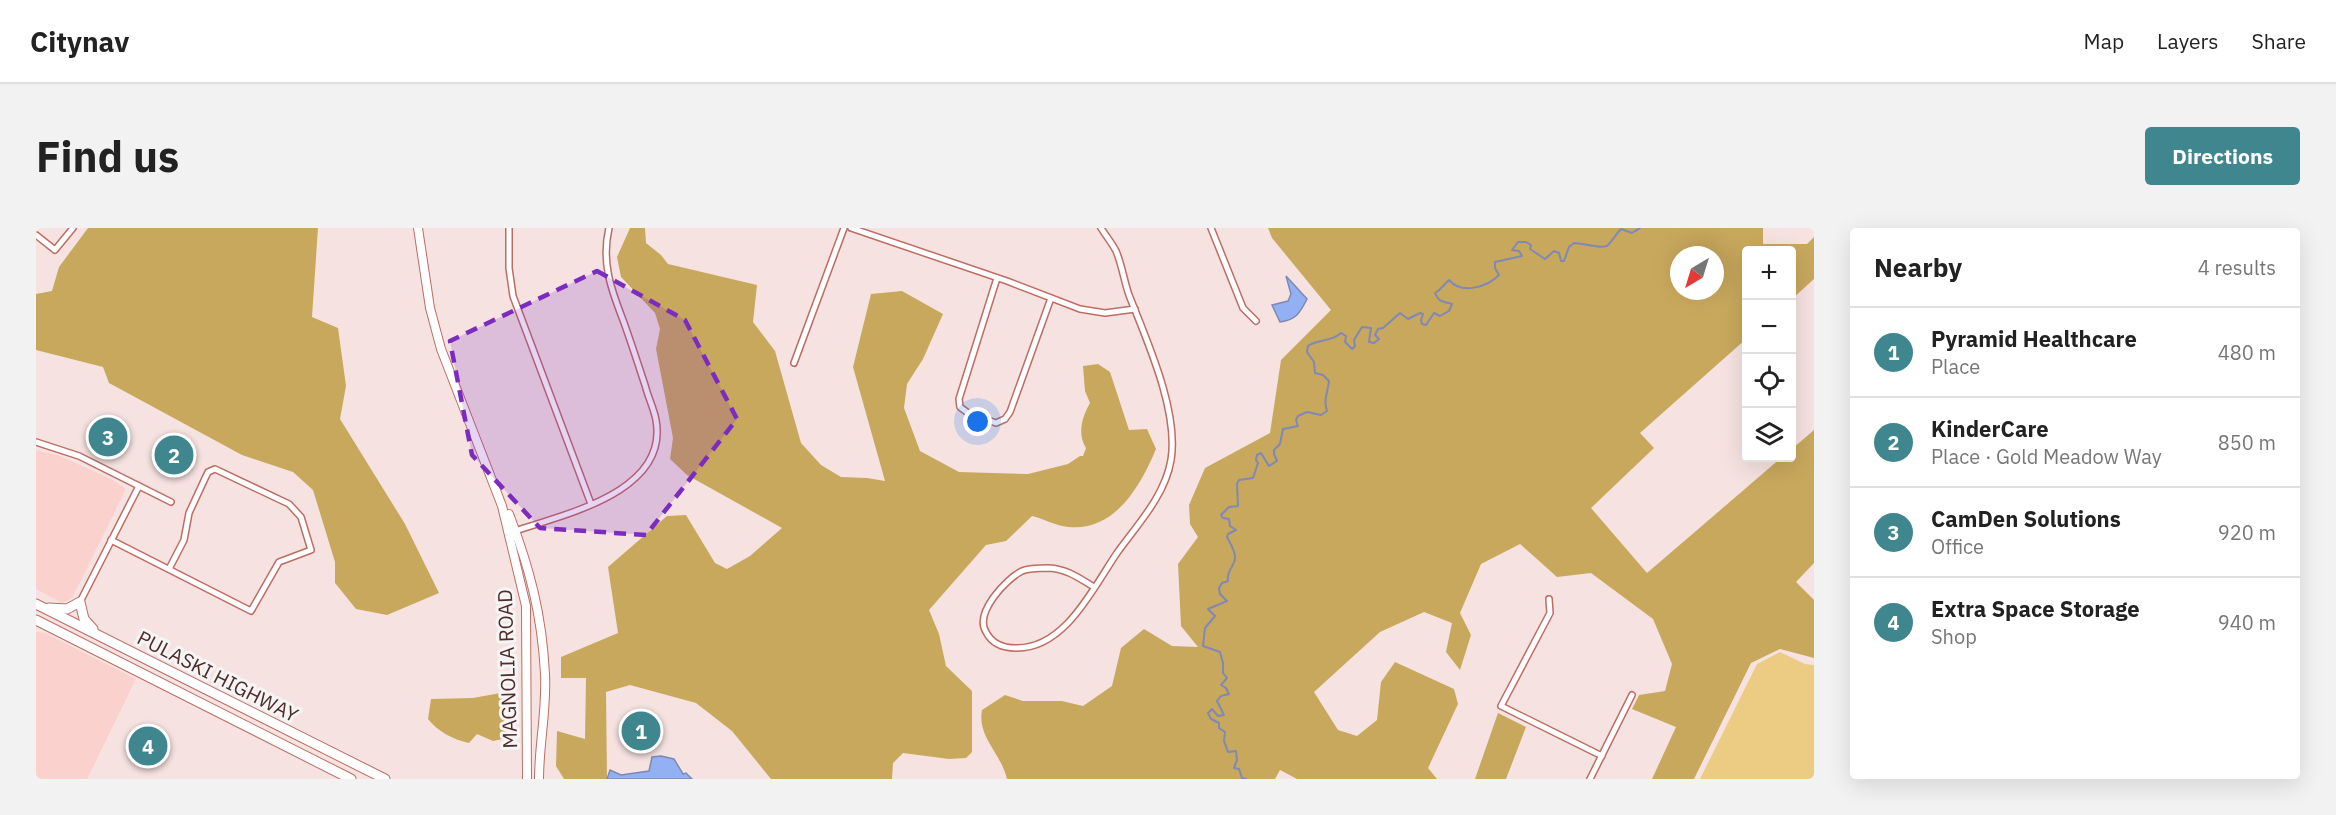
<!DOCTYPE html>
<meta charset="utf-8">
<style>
:root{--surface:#fff;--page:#f2f2f2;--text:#222;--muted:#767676;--line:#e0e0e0;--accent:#3f868f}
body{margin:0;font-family:"IBM Plex Sans",sans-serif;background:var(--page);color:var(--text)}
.controls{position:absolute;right:18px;top:18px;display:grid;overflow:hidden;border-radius:6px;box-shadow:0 6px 24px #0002}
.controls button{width:54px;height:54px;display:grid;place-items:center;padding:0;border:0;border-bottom:2px solid var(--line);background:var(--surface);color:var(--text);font:30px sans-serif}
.compass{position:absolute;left:1634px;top:18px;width:54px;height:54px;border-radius:50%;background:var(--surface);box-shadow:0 6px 24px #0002;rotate:218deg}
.you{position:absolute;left:942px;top:194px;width:21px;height:21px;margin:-15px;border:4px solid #fff;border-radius:50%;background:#1a73e8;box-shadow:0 0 0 9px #1a73e833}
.badge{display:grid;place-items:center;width:39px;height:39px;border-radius:50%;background:var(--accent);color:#fff;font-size:20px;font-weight:700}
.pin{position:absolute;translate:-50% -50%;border:3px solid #fff;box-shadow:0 2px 6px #0006}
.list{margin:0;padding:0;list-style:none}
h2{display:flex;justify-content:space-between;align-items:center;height:78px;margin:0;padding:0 24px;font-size:26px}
h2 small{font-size:20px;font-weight:400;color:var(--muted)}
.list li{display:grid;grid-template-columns:39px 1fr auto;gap:18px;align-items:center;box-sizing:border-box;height:90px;padding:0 24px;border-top:2px solid var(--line)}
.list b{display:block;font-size:22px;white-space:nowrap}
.list p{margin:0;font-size:20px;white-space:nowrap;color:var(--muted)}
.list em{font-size:20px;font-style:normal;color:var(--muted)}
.icon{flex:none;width:33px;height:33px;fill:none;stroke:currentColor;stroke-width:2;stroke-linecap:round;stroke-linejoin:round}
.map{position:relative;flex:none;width:1778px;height:551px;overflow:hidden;border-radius:6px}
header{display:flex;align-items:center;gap:36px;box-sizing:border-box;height:84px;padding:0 30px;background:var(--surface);border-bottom:2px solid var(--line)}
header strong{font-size:28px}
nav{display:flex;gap:33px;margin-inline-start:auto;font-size:21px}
.intro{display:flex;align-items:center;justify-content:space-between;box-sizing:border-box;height:144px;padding:0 36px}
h1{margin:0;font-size:42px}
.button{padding:15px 27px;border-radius:6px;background:var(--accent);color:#fff;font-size:21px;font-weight:700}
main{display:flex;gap:36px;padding:0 36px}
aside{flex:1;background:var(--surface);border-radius:6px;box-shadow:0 6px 24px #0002}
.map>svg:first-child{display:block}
.built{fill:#fad1cc}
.green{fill:#eccc83}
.forest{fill:#c8a85d;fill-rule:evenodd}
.water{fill:#93b0f2;stroke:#7f88b6;stroke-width:1.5}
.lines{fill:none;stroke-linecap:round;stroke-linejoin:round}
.stream{stroke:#7f88b6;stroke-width:2}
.minor-casing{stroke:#bf6c64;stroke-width:8}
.secondary-casing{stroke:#bf6c64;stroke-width:10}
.trunk-casing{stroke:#bf6c64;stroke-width:11}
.minor{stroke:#fff;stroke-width:5}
.secondary{stroke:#fff;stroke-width:8}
.trunk{stroke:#fff;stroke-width:9}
.marked{fill:#7b2cbf;fill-opacity:0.2;stroke:#7b2cbf;stroke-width:4.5;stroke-dasharray:12 8;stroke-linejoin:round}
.labels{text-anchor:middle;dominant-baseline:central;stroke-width:6;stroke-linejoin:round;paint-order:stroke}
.street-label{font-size:20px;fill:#502c29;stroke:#f5f5f5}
</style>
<header>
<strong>Citynav</strong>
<nav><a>Map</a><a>Layers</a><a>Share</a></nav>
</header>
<div class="intro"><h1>Find us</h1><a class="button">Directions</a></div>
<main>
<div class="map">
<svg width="1778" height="551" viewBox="0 0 1778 551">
<rect width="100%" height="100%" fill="#f6e3e1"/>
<g class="built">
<polygon points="0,222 24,228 75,251 90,261 36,370 26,375 0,361"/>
<polygon points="0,404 9,405 100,451 51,551 0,551"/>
</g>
<polygon class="green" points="1744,424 1769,436 1778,437 1778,551 1664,551 1721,436"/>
<g class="forest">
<polygon points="52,0 282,0 276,89 302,100 310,158 304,191 369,296 403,365 351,387 320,381 299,355 299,334 277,262 257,244 206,227 73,155 67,139 0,122 0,66 16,63 23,39"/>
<path d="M594,0h15l1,15 15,12 7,9 89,21 -4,37 22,29 26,92 20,22 20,12 26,1 18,3 -32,-114 18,-73 31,-3 41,23 -20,45 -16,25 -3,24 16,43 39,21 69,2 40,-10 12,-8h3l3,-8c-9,-14 -4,-31 4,-45l-5,-12 -2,-25 15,-2 12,8 19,58 18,-1 9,20c-15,36 -41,83 -88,78 -12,-1 -24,-8 -36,-11l-26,25 -20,4 -57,65 10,24 7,32 26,25v61l-6,6 -17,1 -46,-6 -10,10 -1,16h-121l-39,-48 -36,-28 -66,-18 -24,7 1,87h-43l-8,-13 1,-35 28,8 1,-61h-25v-21l57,-24 -10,-66 59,-51 19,-1 29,48 12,6 23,-13 32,-28 -95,-53 -17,-16 3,-21 -17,-89 4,-20 -5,-16 -34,-36 -4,-20z"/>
<path d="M1232,0h495v16h44l7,-7v42l-22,20v-49h-46v89l-106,94 14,15 -63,60 56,65 134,-115h11v-9l22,-19v133l-18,19 18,18v58l-34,-9 -29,14 -57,116h-42l24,-52 -44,-18 7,-14 26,-4 7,-27 -19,-45 -62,-46 -34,4 -37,-33 -39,20 -21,49 11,22 -11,35 -14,-18 6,-29 -28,-11 -44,20 -66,60 24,38 19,6 20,-16 4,-38 14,-20 59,27 4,15 -30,64 9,11h-140l-17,-9 -5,9h-268c-6,-26 -30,-42 -25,-69l23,-15 18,6h39l21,5 29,-20 9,-38 23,-19 28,17 26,1 -17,-21 -3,-62 20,-27 -8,-13 -1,-19 16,-37 65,-35 11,-73 50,-50 -59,-72zM1643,27h36v36h-36z"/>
<path d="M476,463v46l-19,4 -16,-7 -8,9c-15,-3 -32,-12 -41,-24l3,-20 42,-1z"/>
<polygon points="1462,485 1490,499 1470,551 1439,551"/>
</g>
<g class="water">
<path d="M1250,48l21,23c-7,14 -11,21 -27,23l-8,-17 16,-4 3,-7z"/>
<polygon points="625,528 638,531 647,546 650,545 656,551 571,551 574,542 585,547 613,543 616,529"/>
</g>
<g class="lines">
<path class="stream" d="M1210,551l-4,-1 -3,-9 -5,-1 3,-8 -1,-9 -8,1 -4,-11 1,-9 -6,-4v-5l-8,-4 -3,-6 4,-4 6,7 6,-1 -7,-14 4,-5 8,-2 -3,-6 -5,-3 6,-7 -4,-5v-10l-3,-11 -17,-6 2,-18 10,-12 -7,-7 19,-8 -7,-7 -1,-6 3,-5 6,-2c-2,-11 7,-14 7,-24 0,-7 -5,-14 -8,-20l1,-3 8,-4 -6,-4 -1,-7 -6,-1 -2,-3 8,-8 9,-1 -1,-22 2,-4 14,-2 5,-15 -2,-3 1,-5 4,-2 8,13 8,-5 -3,-7v-4l6,-6 3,-15 15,-3 -2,-6 2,-4 9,-4 14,3 6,-4c-4,-11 1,-19 2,-30l-6,-6 -8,-2 -1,-11 -7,-10 1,-6c10,-7 24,-4 33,-13l5,3 -1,6 7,7 3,-3 -1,-6 8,-13 9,1 -2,14 5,1 5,-4 -4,-4 3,-6 5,-1 17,-15 8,6 12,-6 3,1 -2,6 1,4 4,1 8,-12 6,3 9,-5 3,-7c-9,-3 -13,-1 -17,-11 7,-4 9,-9 14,-13 13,15 38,7 50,-5l-4,-7v-6l27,-6 -3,-5 -7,-1 6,-8h8l5,3 -1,4 15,10 9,-8 5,2 2,8h3l5,-14 5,-4c9,0 30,7 34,2 5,-5 8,-11 13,-16l11,4 8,-5"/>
<defs>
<g id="minor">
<polyline points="473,0 473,40 477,68 555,276"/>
<polyline points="815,0 971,53 1044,81 1069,85 1099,81"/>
<polyline points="1175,0 1207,80 1220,93"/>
<polyline points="0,7 19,22 37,0"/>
<polyline points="961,50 923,171 924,179 932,185 960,195 969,191 974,184 1015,70"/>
<polyline points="758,135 808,0"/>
<polyline points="0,214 43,228 135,274"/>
<path d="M479,303c50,-17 154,-39 141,-111 -2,-11 -8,-23 -11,-35 -7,-21 -14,-43 -22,-65 -12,-31 -22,-58 -14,-92"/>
<polyline points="75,312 215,383 243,334 275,322 265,289 253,276 179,241 172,244 153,285 148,312 133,341"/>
<path d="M1058,359c-15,-9 -27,-18 -45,-19 -7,0 -20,0 -27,3 -16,8 -48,42 -36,61 6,12 17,16 30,16 49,1 77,-60 101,-95 20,-28 48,-57 54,-93 8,-49 -24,-119 -42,-165 -5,-14 -7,-30 -13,-44 -4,-8 -10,-15 -15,-23"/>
<polyline points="1513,371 1514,385 1465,478 1566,528"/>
<polyline points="44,374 103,258"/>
<polyline points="1554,551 1596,467"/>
</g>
<g id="secondary">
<polyline points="382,0 394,80 405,121 466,278 490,378 491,551"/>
<path d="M473,286c21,55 33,101 36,160 2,35 -6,70 -6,105"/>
</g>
<g id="trunk">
<polyline points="0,376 349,551"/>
<polyline points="13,380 31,381 44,374 48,391 57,401"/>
<polyline points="0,392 315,551"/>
</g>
</defs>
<use href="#minor" class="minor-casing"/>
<use href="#secondary" class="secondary-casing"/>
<use href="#trunk" class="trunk-casing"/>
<use href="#minor" class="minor"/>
<use href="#secondary" class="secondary"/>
<use href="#trunk" class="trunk"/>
</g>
<path class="marked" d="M561,43l88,49 52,99 -91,116 -106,-7 -68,-73 -22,-114z"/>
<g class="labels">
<g class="street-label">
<text transform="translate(471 441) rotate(-92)">MAGNOLIA ROAD</text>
<text transform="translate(182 448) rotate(27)">PULASKI HIGHWAY</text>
</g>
</g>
</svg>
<div class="controls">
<button>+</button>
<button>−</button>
<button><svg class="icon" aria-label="locate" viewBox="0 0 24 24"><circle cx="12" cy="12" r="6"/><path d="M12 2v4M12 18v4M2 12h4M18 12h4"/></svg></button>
<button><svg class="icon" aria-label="layers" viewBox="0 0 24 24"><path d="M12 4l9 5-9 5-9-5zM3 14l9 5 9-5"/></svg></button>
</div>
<svg class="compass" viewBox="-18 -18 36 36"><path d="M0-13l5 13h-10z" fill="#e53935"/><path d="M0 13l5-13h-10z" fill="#767676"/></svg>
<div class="you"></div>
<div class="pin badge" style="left:605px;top:503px">1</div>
<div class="pin badge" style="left:138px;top:227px">2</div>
<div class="pin badge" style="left:72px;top:209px">3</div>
<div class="pin badge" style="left:112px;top:518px">4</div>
</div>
<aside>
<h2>Nearby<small>4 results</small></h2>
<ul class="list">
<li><span class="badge">1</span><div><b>Pyramid Healthcare</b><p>Place</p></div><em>480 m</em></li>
<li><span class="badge">2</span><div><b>KinderCare</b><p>Place · Gold Meadow Way</p></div><em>850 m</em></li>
<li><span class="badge">3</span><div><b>CamDen Solutions</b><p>Office</p></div><em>920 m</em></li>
<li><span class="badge">4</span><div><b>Extra Space Storage</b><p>Shop</p></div><em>940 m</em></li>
</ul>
</aside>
</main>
